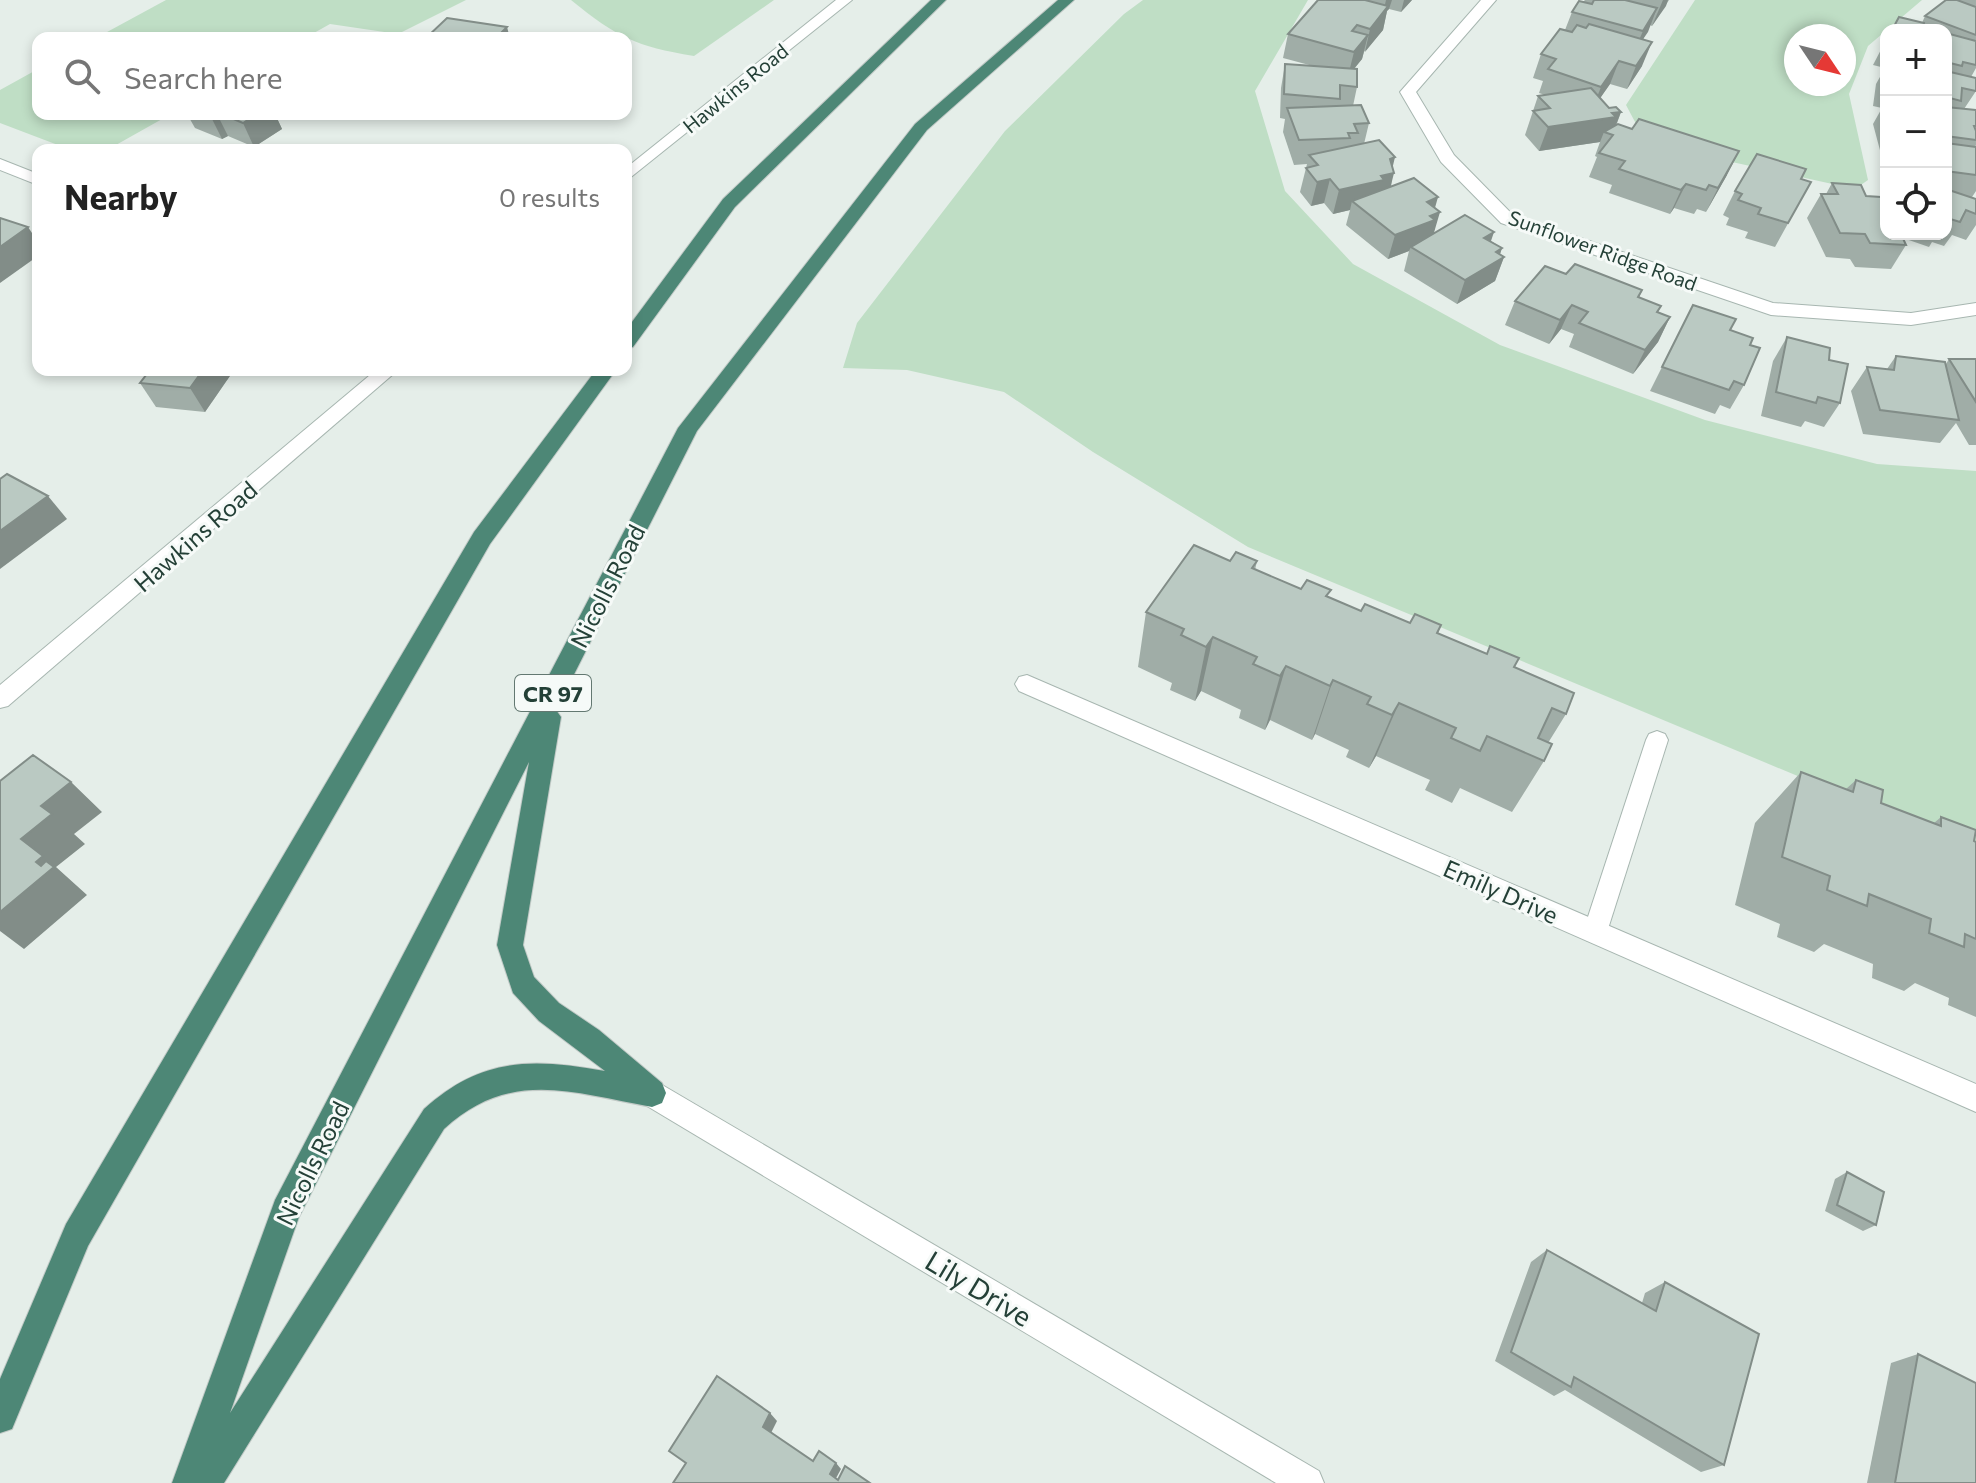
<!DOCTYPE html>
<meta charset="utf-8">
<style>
:root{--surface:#fff;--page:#f2f2f2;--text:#222;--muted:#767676;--line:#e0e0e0}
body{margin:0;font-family:Commissioner,sans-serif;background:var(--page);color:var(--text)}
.controls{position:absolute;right:24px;top:24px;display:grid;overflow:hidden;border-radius:16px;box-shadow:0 4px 12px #0003}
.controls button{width:72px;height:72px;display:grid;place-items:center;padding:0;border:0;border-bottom:2px solid var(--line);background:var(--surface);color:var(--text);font:40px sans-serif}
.compass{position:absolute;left:1784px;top:24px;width:72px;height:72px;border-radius:50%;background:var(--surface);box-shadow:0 4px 12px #0003;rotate:125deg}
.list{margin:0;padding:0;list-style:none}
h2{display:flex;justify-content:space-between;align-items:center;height:104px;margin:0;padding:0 32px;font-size:34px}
h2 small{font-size:26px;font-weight:400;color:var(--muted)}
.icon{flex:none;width:44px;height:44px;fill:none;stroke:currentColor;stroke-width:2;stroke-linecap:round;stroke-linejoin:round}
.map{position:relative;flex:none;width:1976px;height:1483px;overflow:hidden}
.search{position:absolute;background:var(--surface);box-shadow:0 4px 12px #0003;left:32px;top:32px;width:600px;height:88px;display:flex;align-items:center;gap:20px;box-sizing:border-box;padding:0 28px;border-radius:16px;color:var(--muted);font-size:30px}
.panel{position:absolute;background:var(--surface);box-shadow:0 4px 12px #0003;left:32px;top:144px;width:600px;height:232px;border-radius:16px}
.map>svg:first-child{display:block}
.green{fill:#bfdec5;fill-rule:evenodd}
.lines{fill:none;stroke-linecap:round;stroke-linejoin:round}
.service-casing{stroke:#a7b6b0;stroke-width:2}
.minor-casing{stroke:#a7b6b0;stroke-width:2}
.tertiary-casing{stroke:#a7b6b0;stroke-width:2}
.trunk-casing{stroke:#c2cac7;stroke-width:2}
.service{fill:#fff;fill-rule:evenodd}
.minor{fill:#fff;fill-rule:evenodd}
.tertiary{fill:#fff;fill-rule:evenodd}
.trunk{fill:#4d8776;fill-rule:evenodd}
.wall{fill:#a0ada7}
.shaded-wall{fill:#828d88}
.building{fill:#bac9c2;stroke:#828d88;stroke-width:2}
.labels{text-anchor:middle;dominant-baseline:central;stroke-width:6;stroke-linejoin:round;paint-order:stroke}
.far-street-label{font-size:20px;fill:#244037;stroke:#f6faf8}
.shield{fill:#f6faf8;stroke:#637871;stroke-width:2}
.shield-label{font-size:22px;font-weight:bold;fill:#244037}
.street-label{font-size:24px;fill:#244037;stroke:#f6faf8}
.near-street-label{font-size:28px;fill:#244037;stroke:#f6faf8}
</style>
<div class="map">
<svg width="1976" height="1483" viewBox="0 0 1976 1483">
<rect width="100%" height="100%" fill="#e5eee9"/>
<g class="green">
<polygon points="166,0 466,0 398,34 330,24 305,38 96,38"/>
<path d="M571,0h203l-80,56c-59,-10 -76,-18 -123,-56z"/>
<polygon points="1143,0 1308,0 1255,91 1285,191 1353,264 1500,345 1705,420 1877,464 1976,471 1976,843 1812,782 1248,547 1093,452 1004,392 907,370 843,368 857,323 1005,131 1124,14"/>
<path d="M1695,0h227l-54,46 -19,48 19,86 -13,9 -146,-32 -67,-22 -16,-30zM1796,36h48v48h-48z"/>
<polygon points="38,69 38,114 171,114 107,150 71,150 0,123 0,90"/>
</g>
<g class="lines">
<defs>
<polygon id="service" points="1657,731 1665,734 1668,740 1607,932 1604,940 1595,943 1586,940 1583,932 1646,740 1649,734"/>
<g id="minor">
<polygon points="1481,0 1496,0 1416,92 1454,155 1513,215 1773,303 1911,313 1976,303 1976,315 1911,325 1771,315 1501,223 1441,162 1400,92"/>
<polygon points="0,159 38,174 38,185 0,170"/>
<polygon points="1027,675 1976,1084 1976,1112 1019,691 1015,684 1019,677"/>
<polygon points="652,1079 1319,1471 1324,1483 1276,1483 642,1103 638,1093 642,1083"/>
</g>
<g id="tertiary">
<polygon points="836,0 852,0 626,181 626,168"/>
<polygon points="376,370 398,370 8,706 0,708 0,685"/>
</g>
<g id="trunk">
<polygon points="931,0 946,0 735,207 633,347 626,349 626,330 723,199"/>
<path d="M1058,0h16l-147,130 -230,301 -141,279 5,7 -38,228 11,32 25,26 40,27 63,53 4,10 -4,10 -10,4c-79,-14 -142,-39 -208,22l-220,354h-52l103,-283 403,-772 237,-304zM529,762l-32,183 16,48 26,28 66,50c-73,-13 -124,-14 -181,38l-194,304 69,-196z"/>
<polygon points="596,370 616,370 490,544 88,1246 12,1429 0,1433 0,1379 66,1224 474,532"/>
</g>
</defs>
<use href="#service" class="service-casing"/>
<use href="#minor" class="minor-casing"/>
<use href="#tertiary" class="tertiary-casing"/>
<use href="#trunk" class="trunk-casing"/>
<use href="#service" class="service"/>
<use href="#minor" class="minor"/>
<use href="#tertiary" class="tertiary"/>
<use href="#trunk" class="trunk"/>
</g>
<g class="wall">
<polygon points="1318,0 1412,0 1401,12 1389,9 1387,11 1383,30 1364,52 1362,59 1354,69 1357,87 1353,106 1369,123 1364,144 1393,167 1391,187 1435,208 1434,233 1491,241 1502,248 1500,254 1504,257 1495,281 1457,304 1404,271 1409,251 1388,259 1346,225 1350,210 1333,214 1324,203 1311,206 1300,192 1307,164 1294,165 1283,132 1285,119 1280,118 1281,88 1285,64 1313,66 1283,58 1288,34"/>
<polygon points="1585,0 1669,0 1652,26 1650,25 1643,39 1642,66 1627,89 1610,84 1600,98 1609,108 1621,112 1616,126 1727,175 1706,212 1697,209 1694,214 1674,208 1670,214 1609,193 1612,185 1589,177 1597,157 1595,156 1600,142 1539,151 1525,135 1538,96 1545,95 1539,93 1543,81 1533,78 1541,54 1565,30 1572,12"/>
<polygon points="1946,0 1976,0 1976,68 1971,77 1976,91 1964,109 1976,111 1976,145 1975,147 1976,147 1976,191 1972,197 1976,199 1976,225 1966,240 1952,235 1944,246 1932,242 1929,247 1903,238 1906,245 1891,269 1855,267 1850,259 1826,257 1807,218 1821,194 1826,194 1832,183 1866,196 1882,197 1886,190 1886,234 1946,234 1946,30 1892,30 1922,23 1925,16"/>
<polygon points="1886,40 1886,155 1881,154 1873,124 1882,108 1873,106 1876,84 1885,68 1873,65"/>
<polygon points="187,114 275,114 282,129 254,147 228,136 222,139 195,128"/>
<polygon points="1801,179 1811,182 1775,247 1745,238 1748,232 1726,225 1729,218 1723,215 1735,191"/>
<polygon points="1566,274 1642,290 1639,298 1661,306 1658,312 1670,317 1658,342 1633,374 1569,347 1574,334 1561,329 1549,344 1505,325 1515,301"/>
<polygon points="1693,305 1750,345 1744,385 1730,409 1720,405 1715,414 1650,391"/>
<polygon points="1787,337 1829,360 1840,403 1824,427 1805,421 1801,427 1761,416 1773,361"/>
<polygon points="1896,356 1946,364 1949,359 1976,359 1976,445 1969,445 1956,423 1940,443 1863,434 1851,391 1867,367 1887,369"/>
<polygon points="234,370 205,412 156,407 140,383"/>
<polygon points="1230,561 1257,561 1255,570 1301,589 1328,597 1361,611 1410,623 1441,625 1438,633 1514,667 1566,714 1548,743 1544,761 1512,812 1460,788 1452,803 1425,790 1430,780 1376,756 1369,768 1346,757 1349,750 1315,734 1312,740 1270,720 1265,730 1239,718 1241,710 1201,691 1195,701 1170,690 1172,683 1138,667 1146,612"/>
<polygon points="1801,772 1846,789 1856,780 1881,803 1934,823 1941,817 1976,842 1976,1017 1948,1005 1949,998 1915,983 1904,991 1872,978 1873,964 1824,944 1814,952 1777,937 1780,924 1735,905 1755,823"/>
<polygon points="1847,1172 1876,1225 1863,1231 1825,1211 1835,1179"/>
<polygon points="1547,1250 1642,1303 1645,1293 1665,1282 1724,1465 1701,1472 1565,1390 1554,1396 1495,1361 1531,1262"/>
<polygon points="1918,1354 1976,1483 1867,1483 1891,1363"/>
</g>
<g class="shaded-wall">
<polygon points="1386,0 1392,0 1389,9 1387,11 1383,30 1365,52 1370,29 1383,13"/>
<polygon points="1404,0 1412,0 1401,12"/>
<polygon points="1663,0 1668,0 1666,6 1652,26"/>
<polygon points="1657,8 1648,32 1633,54 1643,31"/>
<polygon points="507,27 510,38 496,38"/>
<polygon points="1368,35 1362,59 1348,76 1354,52"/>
<polygon points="1652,42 1642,66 1627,89 1636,66"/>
<polygon points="1619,61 1610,84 1592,110 1601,87"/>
<polygon points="1621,112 1612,135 1604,132 1600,142 1539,151 1548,127"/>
<polygon points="213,114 217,114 228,136 222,139 210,115"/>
<polygon points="257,114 275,114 282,129 254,147 243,123"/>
<polygon points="1739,151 1727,175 1706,212 1718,188"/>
<polygon points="1395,157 1391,174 1394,173 1388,197 1352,201 1350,210 1333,214 1339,190 1390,159"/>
<polygon points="1330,179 1324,203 1311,206 1317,182"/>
<polygon points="1686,184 1674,208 1670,214 1681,190"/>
<polygon points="1438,197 1433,215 1440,212 1433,236 1411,247 1409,251 1388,259 1395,235 1427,202"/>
<polygon points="28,227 38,242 38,256 0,283 0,247"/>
<polygon points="1494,232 1486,256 1484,238"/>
<polygon points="1502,248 1498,260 1504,257 1495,281 1457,304 1465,280 1496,252"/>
<polygon points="1572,305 1561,329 1549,344 1560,320"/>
<polygon points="1670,317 1658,342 1633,374 1645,350"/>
<polygon points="203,370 234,370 205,412 190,388"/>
<polygon points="48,496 67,519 0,569 0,531"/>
<polygon points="1213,637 1201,691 1195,701 1206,647"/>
<polygon points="1286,666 1270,720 1265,730 1280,676"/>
<polygon points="1333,680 1315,734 1312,740 1330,686"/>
<polygon points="1399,703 1376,756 1369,768 1392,715"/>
<polygon points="71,782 102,812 74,834 85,844 56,867 87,895 24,949 0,931 0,912 36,862 21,839 41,806"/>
<polygon points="770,1413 777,1421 770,1435 763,1427"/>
<polygon points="836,1463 841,1469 835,1480 830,1474"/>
</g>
<g class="building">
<polygon points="1318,0 1365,0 1388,6 1370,29 1357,25 1352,31 1368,35 1354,52 1288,34"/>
<polygon points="1594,0 1625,0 1657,8 1643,31 1572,12 1579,1 1592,4"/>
<polygon points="1946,0 1957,0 1976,7 1976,35 1925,16"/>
<polygon points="1899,17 1924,23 1923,27 1933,30 1892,30"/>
<polygon points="447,18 507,27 496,38 427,37"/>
<polygon points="1589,24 1652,42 1636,66 1619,61 1601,87 1548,69 1556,59 1541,54 1560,29 1572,32 1577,25 1586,28"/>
<polygon points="1946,33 1976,41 1976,65 1963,62 1962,66 1946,62"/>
<polygon points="1285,64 1357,69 1357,87 1340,85 1340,99 1284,94"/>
<polygon points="1946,71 1976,78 1976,91 1962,88 1961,101 1946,97"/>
<polygon points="1591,88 1609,108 1616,107 1621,112 1612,113 1616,117 1548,127 1533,111 1550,108 1538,96"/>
<polygon points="1361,105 1369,123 1354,124 1358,133 1348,133 1350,138 1299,140 1287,108"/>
<polygon points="1946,107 1976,110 1976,126 1974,126 1976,131 1976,140 1946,136"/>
<polygon points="222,114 257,114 243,123"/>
<polygon points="1639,119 1739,151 1718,188 1709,185 1706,190 1686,184 1681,190 1619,169 1625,161 1599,153 1613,135 1604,132 1618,124 1632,129"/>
<polygon points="1379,140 1395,157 1390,159 1394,173 1381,176 1384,180 1339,190 1330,179 1317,182 1306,168 1318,165 1309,155"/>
<polygon points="1946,143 1976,147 1976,175 1946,171"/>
<polygon points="1757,154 1806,169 1801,179 1811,182 1788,223 1758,214 1761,208 1738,200 1742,194 1735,191"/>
<polygon points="1414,178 1438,197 1427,202 1440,212 1430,216 1435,220 1395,235 1352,201"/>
<polygon points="1832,183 1861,185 1866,196 1881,197 1886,206 1886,234 1901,234 1906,245 1870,243 1865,234 1840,233 1821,194 1838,194"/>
<polygon points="1946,189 1976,199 1976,214 1966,210 1960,222 1947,218 1946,221"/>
<polygon points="1465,215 1494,232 1484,238 1502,248 1496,252 1504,257 1465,280 1411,247"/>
<polygon points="0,218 28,227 0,247"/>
<polygon points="1575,264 1642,290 1638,297 1661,306 1657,312 1670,317 1645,350 1579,323 1588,312 1572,305 1560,320 1515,301 1545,266 1566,274"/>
<polygon points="1693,305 1736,319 1730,330 1753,338 1750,345 1760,348 1744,385 1734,381 1729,390 1662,367"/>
<polygon points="1787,337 1830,348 1829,360 1848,364 1840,403 1818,397 1816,403 1776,392"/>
<polygon points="1896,356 1945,362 1959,420 1880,410 1867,367 1894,370"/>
<polygon points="1949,359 1976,359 1976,402"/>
<polygon points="150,370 203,370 190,388 140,383"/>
<polygon points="7,474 48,496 0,531 0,479"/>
<polygon points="1194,545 1230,561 1236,552 1257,561 1252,568 1301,589 1307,580 1331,590 1326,596 1361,611 1365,604 1410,623 1415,614 1441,625 1437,633 1487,654 1490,646 1519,658 1514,667 1574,693 1566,714 1552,708 1538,738 1552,744 1544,761 1487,736 1480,751 1451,738 1456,728 1399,703 1392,715 1367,704 1371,697 1333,680 1330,686 1286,666 1280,676 1253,664 1257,657 1213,637 1206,647 1181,635 1184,629 1146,612"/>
<polygon points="33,755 71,782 41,806 52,814 21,839 43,856 36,862 41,866 46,861 54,867 0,912 0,781"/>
<polygon points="1801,772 1853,792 1856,780 1883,790 1881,803 1941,826 1941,817 1976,830 1974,841 1976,842 1976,939 1965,934 1964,947 1929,933 1931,919 1869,894 1867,906 1827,890 1830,876 1782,857"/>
<polygon points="1847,1172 1884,1192 1876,1225 1837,1205"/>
<polygon points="1547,1250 1656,1311 1665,1282 1759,1334 1724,1465 1574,1377 1571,1387 1511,1352"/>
<polygon points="1918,1354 1976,1383 1976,1483 1895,1483"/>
<polygon points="717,1376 770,1413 763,1427 813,1461 819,1451 836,1463 830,1474 838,1480 845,1466 870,1483 673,1483 686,1463 669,1451"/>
</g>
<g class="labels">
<g class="far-street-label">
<text transform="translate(735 88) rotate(-39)">Hawkins Road</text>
<text transform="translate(1603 250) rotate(20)">Sunflower Ridge Road</text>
</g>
<rect class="shield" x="515" y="675" width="76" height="36" rx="6"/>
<g class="shield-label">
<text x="553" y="693">CR 97</text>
</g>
<g class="street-label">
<text transform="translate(195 536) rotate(-41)">Hawkins Road</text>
<text transform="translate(607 586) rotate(-63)">Nicolls Road</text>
<text transform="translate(1501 891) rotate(24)">Emily Drive</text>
<text transform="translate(312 1163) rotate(-64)">Nicolls Road</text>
</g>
<g class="near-street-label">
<text transform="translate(979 1288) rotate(31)">Lily Drive</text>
</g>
</g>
</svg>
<div class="controls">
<button>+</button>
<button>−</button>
<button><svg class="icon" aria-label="locate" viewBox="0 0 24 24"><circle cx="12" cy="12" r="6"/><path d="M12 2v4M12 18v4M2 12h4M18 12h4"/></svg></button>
</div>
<svg class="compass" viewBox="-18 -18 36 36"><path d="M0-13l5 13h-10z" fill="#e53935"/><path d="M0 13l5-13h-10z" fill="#767676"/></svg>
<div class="search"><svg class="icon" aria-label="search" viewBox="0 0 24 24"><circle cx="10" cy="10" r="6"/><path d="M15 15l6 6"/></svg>Search here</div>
<section class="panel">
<h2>Nearby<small>0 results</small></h2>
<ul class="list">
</ul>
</section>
</div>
